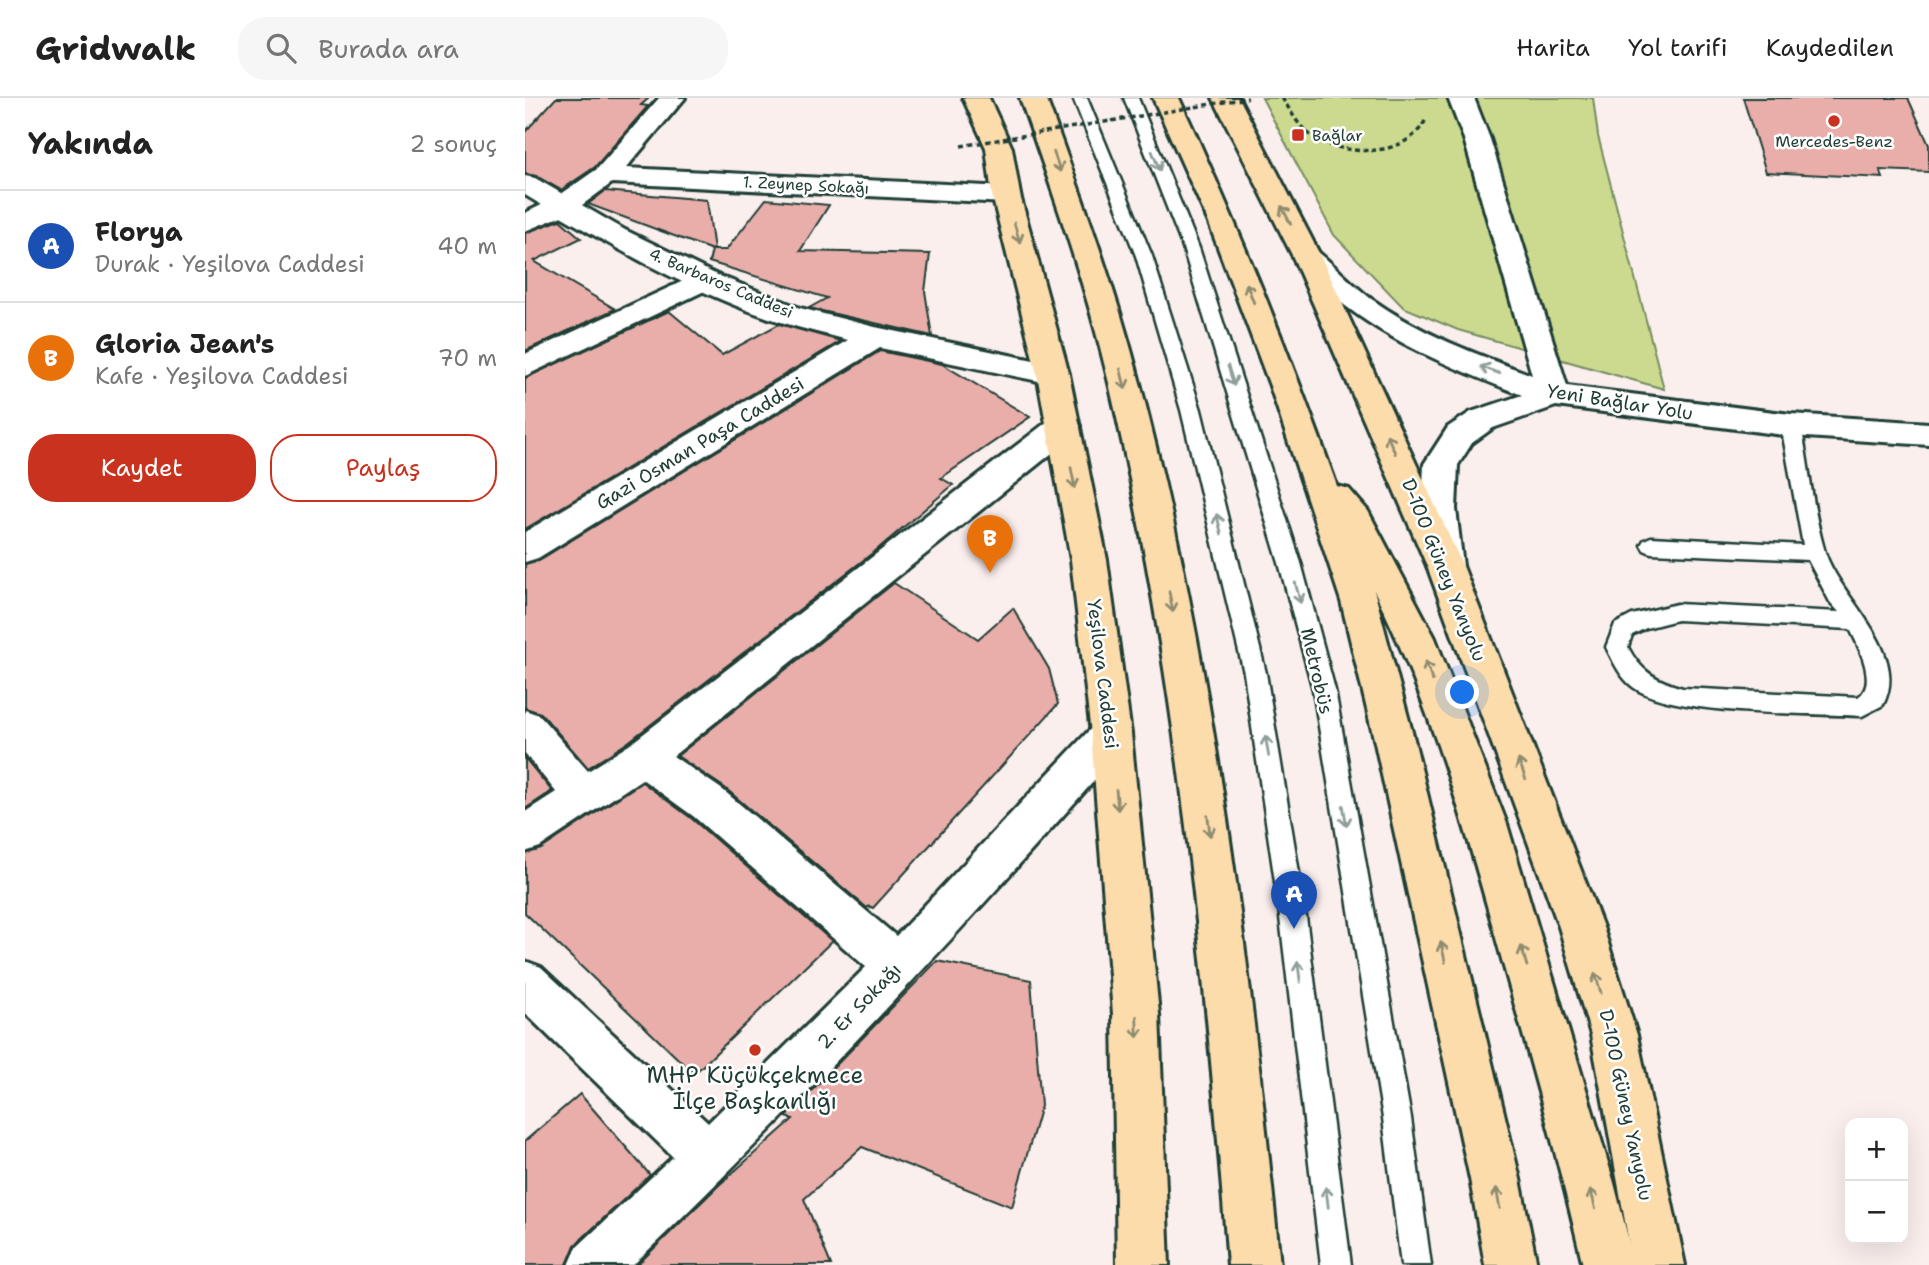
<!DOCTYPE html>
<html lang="tr">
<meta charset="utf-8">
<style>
:root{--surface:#fff;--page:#f6f6f6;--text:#222;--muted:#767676;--line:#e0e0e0;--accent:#c8321e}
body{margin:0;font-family:"Shantell Sans",sans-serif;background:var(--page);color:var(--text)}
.controls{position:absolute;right:21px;bottom:21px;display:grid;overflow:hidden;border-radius:14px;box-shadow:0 7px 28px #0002}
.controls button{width:63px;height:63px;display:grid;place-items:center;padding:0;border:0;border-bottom:2px solid var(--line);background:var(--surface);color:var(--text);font:35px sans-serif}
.you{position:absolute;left:938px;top:595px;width:24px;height:24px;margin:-18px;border:5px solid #fff;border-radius:50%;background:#1a73e8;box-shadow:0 0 0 10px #1a73e833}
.badge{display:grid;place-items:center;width:46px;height:46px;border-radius:50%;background:var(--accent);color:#fff;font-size:23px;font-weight:700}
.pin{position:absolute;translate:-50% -58px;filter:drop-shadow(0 2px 4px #0008)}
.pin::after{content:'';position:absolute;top:37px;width:24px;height:21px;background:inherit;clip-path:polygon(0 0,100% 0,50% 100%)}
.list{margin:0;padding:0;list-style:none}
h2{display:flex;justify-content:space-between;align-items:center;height:91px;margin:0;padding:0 28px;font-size:30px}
h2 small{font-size:23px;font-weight:400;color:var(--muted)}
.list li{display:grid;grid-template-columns:46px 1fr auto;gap:21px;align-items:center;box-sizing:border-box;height:112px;padding:0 28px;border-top:2px solid var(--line)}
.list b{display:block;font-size:26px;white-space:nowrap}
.list p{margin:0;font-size:23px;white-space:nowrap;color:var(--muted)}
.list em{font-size:23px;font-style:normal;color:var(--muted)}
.actions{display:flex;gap:14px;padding:21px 28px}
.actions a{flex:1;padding:16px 0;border:2px solid var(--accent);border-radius:28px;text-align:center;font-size:24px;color:var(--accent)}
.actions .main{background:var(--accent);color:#fff}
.icon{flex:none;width:38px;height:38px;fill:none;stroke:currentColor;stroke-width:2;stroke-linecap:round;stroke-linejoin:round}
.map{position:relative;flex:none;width:1404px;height:1167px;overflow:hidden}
header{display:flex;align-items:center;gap:42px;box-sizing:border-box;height:98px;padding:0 35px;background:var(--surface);border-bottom:2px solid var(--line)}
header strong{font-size:33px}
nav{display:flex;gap:38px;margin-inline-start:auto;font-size:24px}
.search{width:490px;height:63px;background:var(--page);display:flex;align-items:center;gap:18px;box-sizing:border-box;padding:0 24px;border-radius:28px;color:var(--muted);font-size:26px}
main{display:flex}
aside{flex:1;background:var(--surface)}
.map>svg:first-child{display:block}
.green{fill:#cbda8e;stroke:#758c61;stroke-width:2}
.building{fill:#e9aeaa;stroke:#1f3d34;stroke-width:2}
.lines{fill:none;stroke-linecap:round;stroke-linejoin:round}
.service-casing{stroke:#1f3d34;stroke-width:5}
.minor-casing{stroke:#1f3d34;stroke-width:6}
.tertiary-casing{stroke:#1f3d34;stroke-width:6}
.primary-casing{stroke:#1f3d34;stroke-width:6}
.trunk-casing{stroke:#1f3d34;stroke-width:6}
.path{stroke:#1f3d34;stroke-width:3.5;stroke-dasharray:5 3.5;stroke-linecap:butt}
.service{fill:#fff;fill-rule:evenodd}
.minor{fill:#fff;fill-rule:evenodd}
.tertiary{fill:#fff;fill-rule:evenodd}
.primary{fill:#fddcac;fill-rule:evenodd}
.trunk{fill:#fddcac;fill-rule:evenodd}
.path-bridge{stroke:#1f3d34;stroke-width:3.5;stroke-dasharray:5 3.5;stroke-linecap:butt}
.oneway{stroke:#8f9e9a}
.oneway2{stroke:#8e8c70}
.poi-dot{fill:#c8321e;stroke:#fff;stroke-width:2.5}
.labels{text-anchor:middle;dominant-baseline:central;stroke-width:5;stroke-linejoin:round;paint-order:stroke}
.far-poi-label{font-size:16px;fill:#1f3d34;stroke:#fff;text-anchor:start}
.far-street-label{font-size:16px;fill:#1f3d34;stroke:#fff}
.street-label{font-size:19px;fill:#1f3d34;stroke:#fff}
.near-poi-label{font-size:23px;fill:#1f3d34;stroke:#fff}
</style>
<header>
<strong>Gridwalk</strong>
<div class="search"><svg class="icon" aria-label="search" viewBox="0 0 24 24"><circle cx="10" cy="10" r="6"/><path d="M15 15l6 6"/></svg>Burada ara</div>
<nav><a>Harita</a><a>Yol tarifi</a><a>Kaydedilen</a></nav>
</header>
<main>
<aside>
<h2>Yakında<small>2 sonuç</small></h2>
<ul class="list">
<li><span class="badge" style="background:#1a4fb4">A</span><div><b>Florya</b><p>Durak · Yeşilova Caddesi</p></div><em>40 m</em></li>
<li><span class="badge" style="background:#e8710a">B</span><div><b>Gloria Jean's</b><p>Kafe · Yeşilova Caddesi</p></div><em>70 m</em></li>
</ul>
<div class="actions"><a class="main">Kaydet</a><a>Paylaş</a></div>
</aside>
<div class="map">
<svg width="1404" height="1167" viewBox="0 0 1404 1167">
<rect width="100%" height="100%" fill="#fbefee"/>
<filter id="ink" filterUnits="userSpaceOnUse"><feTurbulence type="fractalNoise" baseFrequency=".0143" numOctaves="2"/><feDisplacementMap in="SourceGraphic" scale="14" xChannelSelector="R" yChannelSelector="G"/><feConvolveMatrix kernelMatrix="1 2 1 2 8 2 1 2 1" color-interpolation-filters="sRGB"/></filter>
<g filter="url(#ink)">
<polygon class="green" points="737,0 1068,0 1073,38 1139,291 933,232 878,209 809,137"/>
<g class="building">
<polygon points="31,0 124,0 116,7 123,8 70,69 36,92 11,78 0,76 0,34"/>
<polygon points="1218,0 1383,0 1404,47 1404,74 1355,72 1358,80 1241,74"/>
<polygon points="80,93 182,102 189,152 201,152 241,101 304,107 275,153 405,156 400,193 407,238 284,210 302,200 184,164 187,152 63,106"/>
<polygon points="35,122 56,140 9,163 90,211 0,253 0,135"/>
<polygon points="144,213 197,257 254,226 316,243 0,431 0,280"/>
<polygon points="355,253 417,266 505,319 416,380 428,387 354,450 102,645 63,670 16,615 0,610 0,466 14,462"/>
<polygon points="369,485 453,541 488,510 524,571 533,606 348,810 344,808 342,810 200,690 152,658"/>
<polygon points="0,660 27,693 0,711"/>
<polygon points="117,684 166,720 307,843 169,976 0,815 0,756 16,751"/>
<polygon points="412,863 506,882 516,1008 487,1109 337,1049 279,1101 306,1167 112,1167 193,1088 268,1021 261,1019"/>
<polygon points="55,996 125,1077 50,1147 42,1167 0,1167 0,1043"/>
</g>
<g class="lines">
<defs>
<g id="service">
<polygon points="548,0 562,0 627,158 676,312 741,575 780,811 826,1167 796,1167 754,811 719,575 656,312 611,158"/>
<polygon points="599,0 613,0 674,150 776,465 810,592 886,1020 906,1167 876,1167 858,1020 788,592 754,465 658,150"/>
<path d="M1266,320l7,2 3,5c8,41 12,88 24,127 15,47 86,99 58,153l-21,11c-52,-3 -191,0 -229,-29 -13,-10 -20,-26 -27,-40l9,-23 17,-9 45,-11 162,8 -9,-10 -22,-42 -157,-7 -7,-3 -3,-5 3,-5 7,-3 152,8 -22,-120 3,-5zM1152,522l173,9c9,18 28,55 8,68l-175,-9c-26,-7 -43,-17 -55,-41l4,-12 14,-7z"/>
</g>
<g id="minor">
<polygon points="134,0 160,0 101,70 481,89 491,91 495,97 491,103 481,105 87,85 49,113 0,133 0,115 29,101 72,71"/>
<path d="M923,0h26l16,41 77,247 224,28 138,9v22l-138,-9 -235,-30 -63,22 -21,15 -14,22 -2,44 7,57 -5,9 -13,4 -13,-4 -5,-9 -5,-57 2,-45 24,-37 23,-15 51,-17c-72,-28 -141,-55 -199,-108 -10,-9 -22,-18 -30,-30l4,-6 10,-3 10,3c18,15 35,33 53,47 50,36 106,56 162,77l-68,-236z"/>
<polygon points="180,173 190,176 195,182 190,188 0,278 0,256"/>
<path d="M539,317l12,3 4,8 -4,8 -403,322 50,34 173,146 201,-214 14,-4 14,4 6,12 -6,12c-158,179 -320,354 -492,519h-64l8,-18 96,-90 -148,-144v-52l16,6 167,156 158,-156 -173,-151 -51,-37 -102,68 -15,5v-40l31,-20 -31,-38v-44l14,5 49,56 41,-26 423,-327z"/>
</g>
<path id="tertiary" d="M0,78l10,2 90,52 90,44 85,34 75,19 178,37 11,3 5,7 -5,7 -11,3 -173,-36 -342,210 -13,4v-30l323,-192c-22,-6 -45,-11 -67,-18 -88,-28 -177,-80 -256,-127z"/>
<g id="primary">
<polygon points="438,0 464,0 487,50 495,97 544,276 582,462 606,636 634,916 644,1167 592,1167 588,916 566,636 546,462 512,276 467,97 461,50"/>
<polygon points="688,0 714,0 796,159 938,468 1078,829 1112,937 1160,1167 1108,1167 1066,937 1034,829 902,468 768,159"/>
</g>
<g id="trunk">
<path d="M495,0h26c34,94 69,188 94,285 76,289 110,585 140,882h-52c-23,-297 -51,-592 -119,-882 -23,-97 -56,-191 -89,-285z"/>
<path d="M628,0h26c59,127 111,256 158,388l12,3 19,22 67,127 72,186 107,359 21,82h-52c-23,-100 -51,-199 -79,-298 -35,-128 -71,-258 -130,-377l41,153 105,436 17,86h-52l-15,-86 -95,-436 -34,-142 -71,-215 -62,-165z"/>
</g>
</defs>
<use href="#service" class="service-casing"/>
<use href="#minor" class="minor-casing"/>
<use href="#tertiary" class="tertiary-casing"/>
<use href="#primary" class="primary-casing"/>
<use href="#trunk" class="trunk-casing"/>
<path class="path" d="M757,0c9,13 17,30 31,39 33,20 95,21 113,-18"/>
<use href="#service" class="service"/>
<use href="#minor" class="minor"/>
<use href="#tertiary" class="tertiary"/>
<use href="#primary" class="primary"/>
<use href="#trunk" class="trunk"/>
<polyline class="path-bridge" points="436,48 723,0"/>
</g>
<defs><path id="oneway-shaft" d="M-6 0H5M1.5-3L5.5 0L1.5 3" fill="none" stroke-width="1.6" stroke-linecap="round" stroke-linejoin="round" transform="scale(1.75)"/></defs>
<g class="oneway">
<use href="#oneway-shaft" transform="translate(631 63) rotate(68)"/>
<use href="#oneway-shaft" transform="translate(965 272) rotate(-160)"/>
<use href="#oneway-shaft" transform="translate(706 278) rotate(73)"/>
<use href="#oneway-shaft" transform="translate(694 426) rotate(-104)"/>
<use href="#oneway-shaft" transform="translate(773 495) rotate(75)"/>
<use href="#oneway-shaft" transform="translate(742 648) rotate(-99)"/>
<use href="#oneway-shaft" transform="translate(820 718) rotate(80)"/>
<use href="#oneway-shaft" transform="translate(774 874) rotate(-97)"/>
<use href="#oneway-shaft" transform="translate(802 1099) rotate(-97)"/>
</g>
<g class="oneway2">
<use href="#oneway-shaft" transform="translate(532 64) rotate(71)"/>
<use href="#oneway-shaft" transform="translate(761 117) rotate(-117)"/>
<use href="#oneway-shaft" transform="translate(492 135) rotate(74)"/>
<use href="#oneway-shaft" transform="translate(725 195) rotate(-111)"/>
<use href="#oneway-shaft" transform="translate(598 281) rotate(76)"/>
<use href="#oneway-shaft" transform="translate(866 346) rotate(-114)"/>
<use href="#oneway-shaft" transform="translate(548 380) rotate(79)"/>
<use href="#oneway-shaft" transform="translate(646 504) rotate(79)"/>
<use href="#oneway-shaft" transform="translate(904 573) rotate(-110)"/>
<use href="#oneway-shaft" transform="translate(997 671) rotate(-110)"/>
<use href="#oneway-shaft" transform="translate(592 702) rotate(85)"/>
<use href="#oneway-shaft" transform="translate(684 728) rotate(83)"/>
<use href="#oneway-shaft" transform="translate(918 854) rotate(-103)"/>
<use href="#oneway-shaft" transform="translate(999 858) rotate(-106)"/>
<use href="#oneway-shaft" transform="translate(1073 885) rotate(-107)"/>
<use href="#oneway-shaft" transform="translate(612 929) rotate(88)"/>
<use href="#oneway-shaft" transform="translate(973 1100) rotate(-100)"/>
<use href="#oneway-shaft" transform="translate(1068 1101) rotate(-104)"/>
</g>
</g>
<g class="poi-dot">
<circle cx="1309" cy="23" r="7"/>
<rect x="766" y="30" width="14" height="14" rx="3.5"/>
<circle cx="230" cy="952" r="7"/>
</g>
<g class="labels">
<g class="far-poi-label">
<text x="787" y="37">Bağlar</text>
<text x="1309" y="43" text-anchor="middle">Mercedes-Benz</text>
</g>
<g class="far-street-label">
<text transform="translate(281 87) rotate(3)">1. Zeynep Sokağı</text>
<text transform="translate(196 185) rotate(23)">4. Barbaros Caddesi</text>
</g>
<g class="street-label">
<text transform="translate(1095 304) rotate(9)">Yeni Bağlar Yolu</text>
<text transform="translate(175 345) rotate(-31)">Gazi Osman Paşa Caddesi</text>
<text transform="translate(919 472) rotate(68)">D-100 Güney Yanyolu</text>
<text transform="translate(792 573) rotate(77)">Metrobüs</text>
<text transform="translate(578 576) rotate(83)">Yeşilova Caddesi</text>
<text transform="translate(334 908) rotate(-46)">2. Er Sokağı</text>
<text transform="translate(1101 1007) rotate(78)">D-100 Güney Yanyolu</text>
</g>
<g class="near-poi-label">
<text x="230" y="977">MHP Küçükçekmece<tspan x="230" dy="26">İlçe Başkanlığı</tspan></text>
</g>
</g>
</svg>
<div class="controls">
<button>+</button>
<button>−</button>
</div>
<div class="you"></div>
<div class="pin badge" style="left:769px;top:831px;background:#1a4fb4">A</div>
<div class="pin badge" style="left:465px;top:475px;background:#e8710a">B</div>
</div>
</main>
